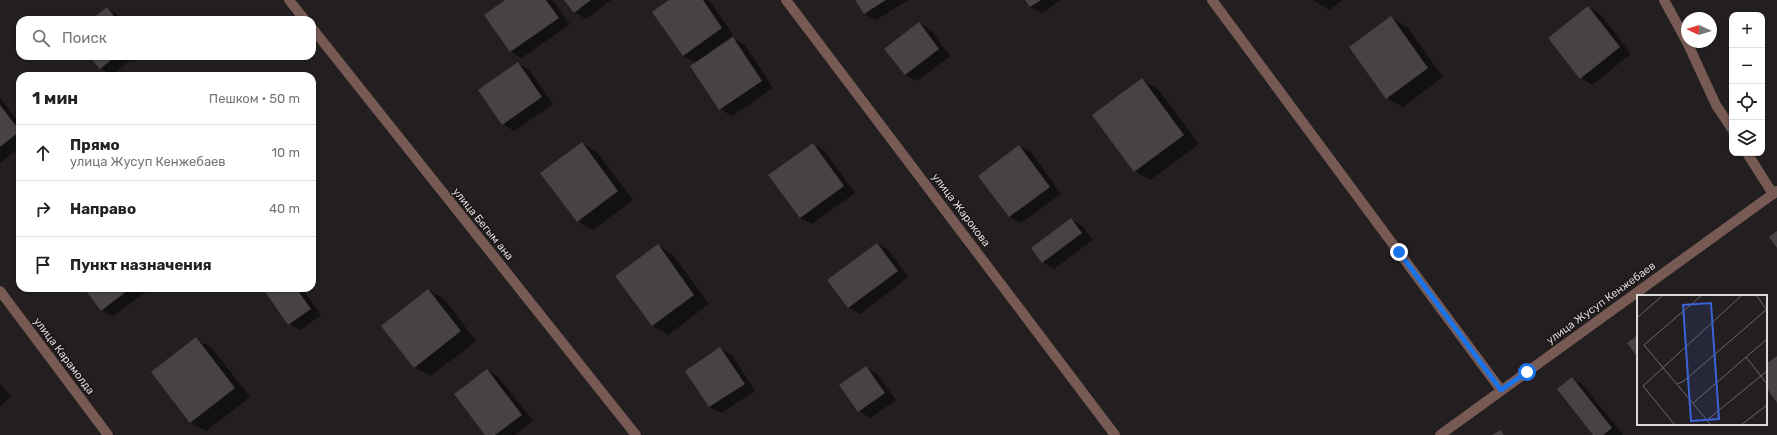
<!DOCTYPE html>
<html lang="ru">
<meta charset="utf-8">
<style>
:root{--surface:#fff;--page:#f2f2f2;--text:#222;--muted:#767676;--line:#e0e0e0}
body{margin:0;font-family:Rubik,sans-serif;background:var(--page);color:var(--text)}
.controls{position:absolute;right:12px;top:12px;display:grid;overflow:hidden;border-radius:8px;box-shadow:0 1px 3px #0004}
.controls button{width:36px;height:36px;display:grid;place-items:center;padding:0;border:0;border-bottom:1px solid var(--line);background:var(--surface);color:var(--text);font:20px sans-serif}
.compass{position:absolute;left:1681px;top:12px;width:36px;height:36px;border-radius:50%;background:var(--surface);box-shadow:0 1px 3px #0004;rotate:274deg}
.stop{position:absolute;width:12px;height:12px;margin:-9px;border:3px solid #1a73e8;border-radius:50%;background:#fff}
.stop.end{background:#1a73e8;border-color:#fff;box-shadow:0 1px 4px #0008}
.list{margin:0;padding:0;list-style:none}
h2{display:flex;justify-content:space-between;align-items:center;height:52px;margin:0;padding:0 16px;font-size:17px}
h2 small{font-size:13px;font-weight:400;color:var(--muted)}
.list li{display:grid;grid-template-columns:26px 1fr auto;gap:12px;align-items:center;box-sizing:border-box;height:56px;padding:0 16px;border-top:1px solid var(--line)}
.list b{display:block;font-size:15px;white-space:nowrap}
.list p{margin:0;font-size:13px;white-space:nowrap;color:var(--muted)}
.list em{font-size:13px;font-style:normal;color:var(--muted)}
.icon{flex:none;width:22px;height:22px;fill:none;stroke:currentColor;stroke-width:2;stroke-linecap:round;stroke-linejoin:round}
.map{position:relative;flex:none;width:1777px;height:435px;overflow:hidden}
.search{position:absolute;background:var(--surface);box-shadow:0 1px 3px #0004;left:16px;top:16px;width:300px;height:44px;display:flex;align-items:center;gap:10px;box-sizing:border-box;padding:0 14px;border-radius:12px;color:var(--muted);font-size:15px}
.panel{position:absolute;background:var(--surface);box-shadow:0 1px 3px #0004;left:16px;top:72px;width:300px;height:220px;border-radius:12px}
.map>svg:first-child{display:block}
.shadow{fill:#0007}
.building{fill:#464245}
.lines{fill:none;stroke-linecap:round;stroke-linejoin:round}
.street{stroke:#775a54;stroke-width:10}
.route{stroke:#1a73e8;stroke-width:5}
.labels{text-anchor:middle;dominant-baseline:central;stroke-width:3;stroke-linejoin:round;paint-order:stroke}
.street-label{font-size:11px;fill:#dcd9da;stroke:#1a1516}
.inset-road{fill:none;stroke:#6d696a;stroke-width:1}
.view{fill:#3a63d8;fill-opacity:0.15;stroke:#3a63d8;stroke-width:2}
.inset-edge{fill:none;stroke:#dcd9da;stroke-width:2}
</style>
<div class="map">
<svg width="1777" height="435" viewBox="0 0 1777 435">
<rect width="100%" height="100%" fill="#231e1f"/>
<g class="shadow">
<polygon points="507,0 552,0 570,24 522,58 511,52 485,15"/>
<polygon points="565,0 611,0 586,19 574,12"/>
<polygon points="671,0 709,0 733,35 711,51 712,52 733,38 745,45 773,88 732,116 720,109 692,66 696,63 683,56 653,12"/>
<polygon points="856,0 908,0 876,20 864,14"/>
<polygon points="1026,0 1061,0 1042,13 1030,7"/>
<polygon points="1313,0 1342,0 1329,10"/>
<polygon points="1588,7 1600,14 1631,54 1592,85 1581,78"/>
<polygon points="107,8 118,15 122,20 92,20"/>
<polygon points="1391,18 1407,27 1443,77 1403,107 1387,98 1350,47"/>
<polygon points="919,23 931,30 950,56 917,81 905,75"/>
<polygon points="90,56 135,56 112,75 100,68"/>
<polygon points="518,63 529,70 553,104 514,131 503,124"/>
<polygon points="1142,80 1158,89 1199,144 1150,180 1134,171"/>
<polygon points="0,98 20,124 20,147 0,163"/>
<polygon points="582,143 597,152 633,200 593,230 577,221"/>
<polygon points="813,144 824,150 855,193 812,224 800,218"/>
<polygon points="1019,146 1031,152 1061,194 1021,223 1010,217 980,176"/>
<polygon points="1071,219 1082,226 1093,240 1054,269 1043,262"/>
<polygon points="877,244 889,250 908,277 860,314 848,307"/>
<polygon points="658,246 673,255 709,304 668,335 653,326 616,276"/>
<polygon points="85,288 151,288 113,316 102,310"/>
<polygon points="269,288 302,288 321,315 301,330 289,324"/>
<polygon points="428,290 444,299 476,341 430,376 414,367"/>
<polygon points="196,339 212,348 250,397 206,431 190,422"/>
<polygon points="720,348 732,355 755,391 721,413 710,407 686,371"/>
<polygon points="866,367 877,374 896,400 870,418 859,411"/>
<polygon points="487,370 498,377 533,421 515,435 486,435"/>
<polygon points="1572,378 1583,385 1623,435 1594,435"/>
<polygon points="0,384 11,397 0,406"/>
</g>
<g class="building">
<polygon points="505,0 546,0 559,18 510,52 484,15"/>
<polygon points="564,0 591,0 574,13"/>
<polygon points="669,0 703,0 722,28 683,56 652,12"/>
<polygon points="855,0 886,0 864,14"/>
<polygon points="1025,0 1041,0 1030,7"/>
<polygon points="1588,6 1620,47 1580,79 1548,38"/>
<polygon points="107,7 117,20 91,20"/>
<polygon points="1391,16 1428,68 1386,99 1349,47"/>
<polygon points="919,22 939,49 905,75 884,49"/>
<polygon points="733,37 762,81 719,110 690,66"/>
<polygon points="89,56 116,56 100,69"/>
<polygon points="518,62 542,97 502,125 478,90"/>
<polygon points="1142,78 1184,135 1134,172 1092,115"/>
<polygon points="0,105 20,131 0,147"/>
<polygon points="582,142 618,191 577,222 540,173"/>
<polygon points="813,143 844,186 800,218 768,175"/>
<polygon points="1019,145 1050,187 1009,217 978,176"/>
<polygon points="1071,218 1082,233 1042,263 1031,248"/>
<polygon points="1777,231 1777,248 1769,237"/>
<polygon points="877,243 898,271 848,308 827,280"/>
<polygon points="658,244 694,295 652,326 615,276"/>
<polygon points="84,288 131,288 101,311"/>
<polygon points="268,288 296,288 311,309 288,325 264,290"/>
<polygon points="428,289 461,331 414,368 381,326"/>
<polygon points="1638,335 1638,358 1627,343"/>
<polygon points="196,337 235,388 190,423 151,372"/>
<polygon points="720,347 745,384 709,407 685,371"/>
<polygon points="1777,356 1777,403 1766,387 1766,364"/>
<polygon points="866,366 885,393 858,412 839,385"/>
<polygon points="487,369 522,415 495,435 485,435 454,394"/>
<polygon points="1572,377 1612,428 1603,435 1593,435 1557,389"/>
<polygon points="1500,430 1504,435 1492,435"/>
</g>
<g class="lines">
<g class="street">
<polyline points="289,0 305,20"/>
<polyline points="786,0 1115,435"/>
<polyline points="1212,0 1501,390"/>
<polyline points="1664,0 1687,42"/>
<polyline points="312,28 636,435"/>
<polyline points="1687,42 1716,105 1732,129"/>
<polyline points="1747,153 1773,194"/>
<polyline points="0,291 108,435"/>
<polyline points="1440,435 1777,191"/>
</g>
</g>
<g class="lines">
<polyline class="route" points="1399,252 1501,390 1527,372"/>
</g>
<g class="labels">
<g class="street-label">
<text transform="translate(961 210) rotate(53)">улица Жарокова</text>
<text transform="translate(483 224) rotate(51)">улица Бегым ана</text>
<text transform="translate(1601 303) rotate(-36)">улица Жусуп Кенжебаев</text>
<text transform="translate(64 356) rotate(53)">улица Карамолда</text>
</g>
</g>
<g transform="translate(1637 295)">
<rect width="130" height="130" fill="#231e1f"/>
<path class="inset-road" d="M65,0l-58,50 67,80M119,0l11,15M0,23l26,-23M109,62l21,27M40,89l7,-3 83,-72M56,108l74,-64M70,125l60,-49M38,130l-32,-39 99,-91M104,130l26,-20"/>
<path class="view" d="M74,8l8,116 -28,2 -8,-116z"/>
<rect width="130" height="130" class="inset-edge"/>
</g>
</svg>
<div class="controls">
<button>+</button>
<button>−</button>
<button><svg class="icon" aria-label="locate" viewBox="0 0 24 24"><circle cx="12" cy="12" r="6"/><path d="M12 2v4M12 18v4M2 12h4M18 12h4"/></svg></button>
<button><svg class="icon" aria-label="layers" viewBox="0 0 24 24"><path d="M12 4l9 5-9 5-9-5zM3 14l9 5 9-5"/></svg></button>
</div>
<svg class="compass" viewBox="-18 -18 36 36"><path d="M0-13l5 13h-10z" fill="#e53935"/><path d="M0 13l5-13h-10z" fill="#767676"/></svg>
<div class="stop" style="left:1527px;top:372px"></div>
<div class="stop end" style="left:1399px;top:252px"></div>
<div class="search"><svg class="icon" aria-label="search" viewBox="0 0 24 24"><circle cx="10" cy="10" r="6"/><path d="M15 15l6 6"/></svg>Поиск</div>
<section class="panel">
<h2>1 мин<small>Пешком · 50 m</small></h2>
<ul class="list">
<li><svg class="icon" aria-label="ahead" viewBox="0 0 24 24"><path d="M12 20V5M6 11l6-6 6 6"/></svg><div><b>Прямо</b><p>улица Жусуп Кенжебаев</p></div><em>10 m</em></li>
<li><svg class="icon" aria-label="right" viewBox="0 0 24 24"><path d="M7 20v-9h11M14 6l5 5-5 5"/></svg><div><b>Направо</b></div><em>40 m</em></li>
<li><svg class="icon" aria-label="arrive" viewBox="0 0 24 24"><path d="M6 21V4h12l-3 4 3 4H6"/></svg><div><b>Пункт назначения</b></div></li>
</ul>
</section>
</div>
